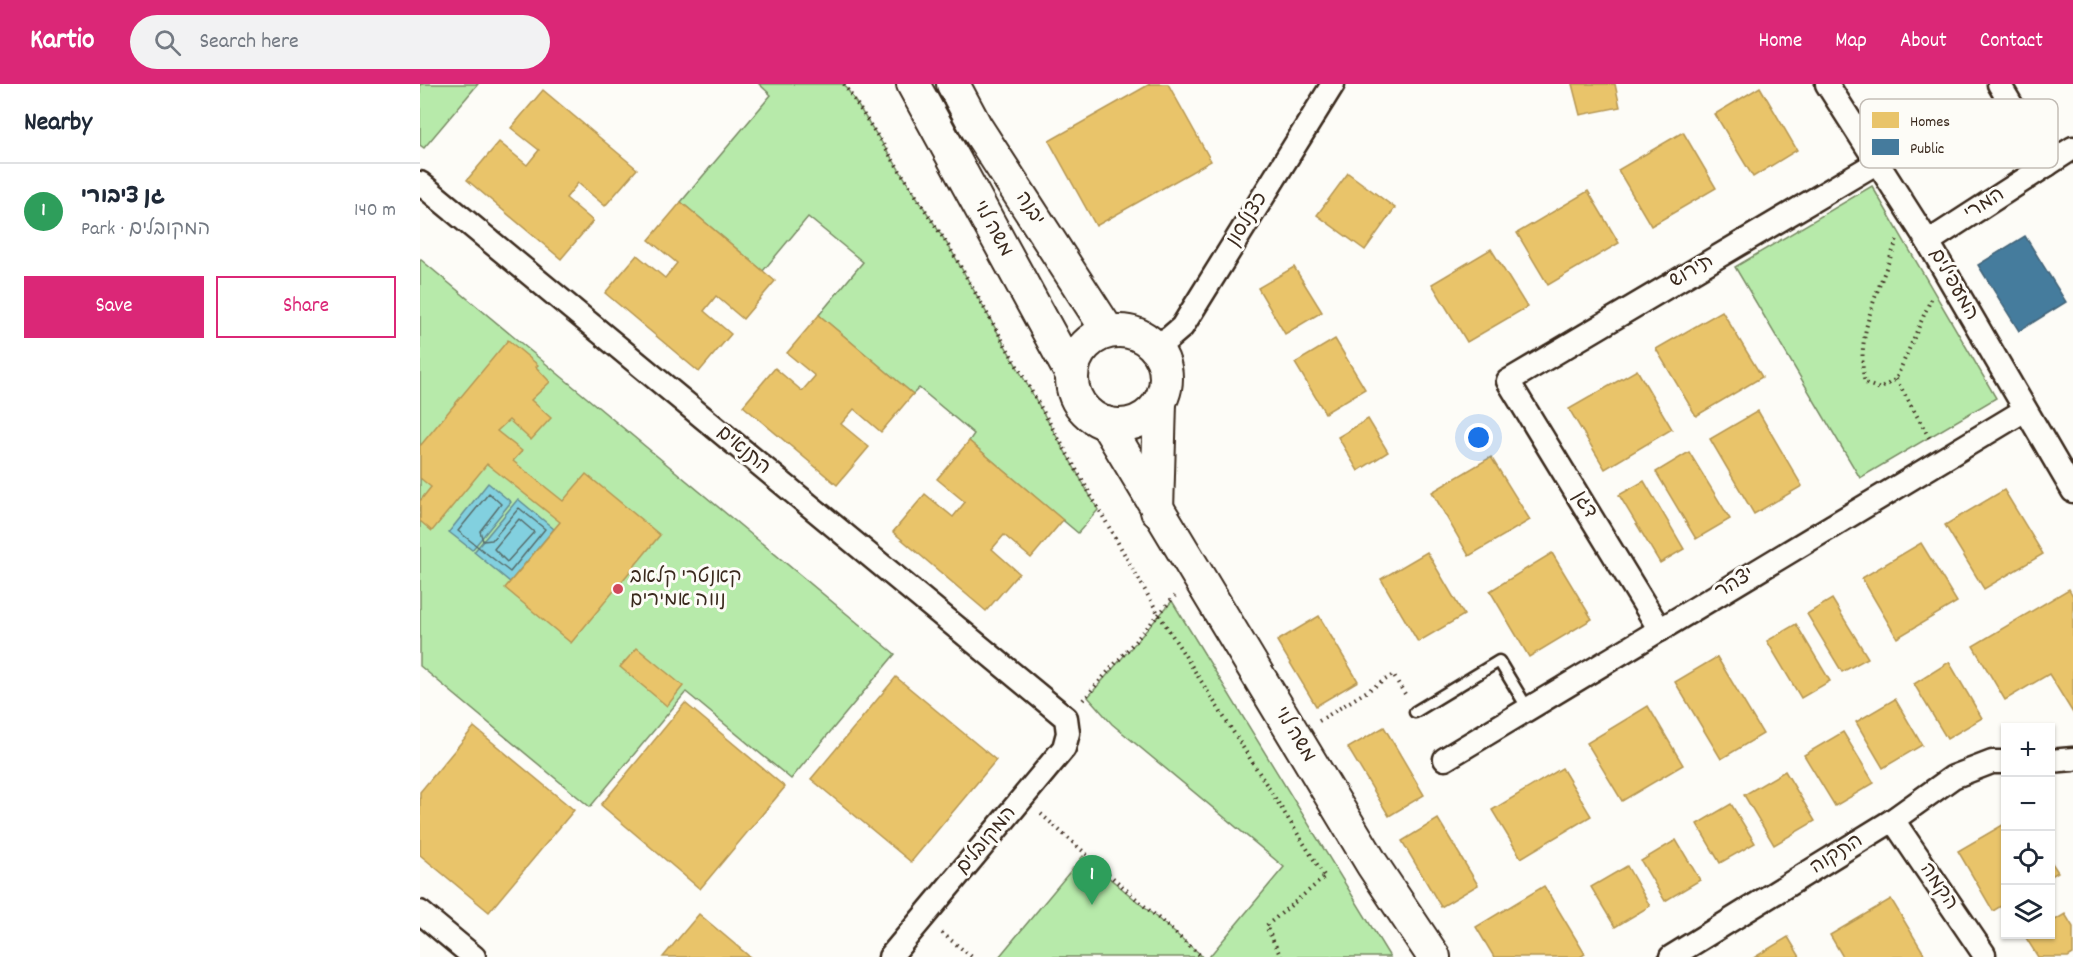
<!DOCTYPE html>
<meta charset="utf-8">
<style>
:root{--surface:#fff;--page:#f2f2f3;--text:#1f2937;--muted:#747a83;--line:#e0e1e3;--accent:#db2777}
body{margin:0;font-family:Dekko,"Playpen Sans Hebrew",sans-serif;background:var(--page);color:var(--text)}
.controls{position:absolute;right:18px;bottom:18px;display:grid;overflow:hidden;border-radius:0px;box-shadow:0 2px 4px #0004}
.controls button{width:54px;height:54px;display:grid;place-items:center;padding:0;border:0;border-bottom:2px solid var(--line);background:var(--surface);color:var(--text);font:30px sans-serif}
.you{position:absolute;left:1059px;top:354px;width:21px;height:21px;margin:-15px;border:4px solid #fff;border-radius:50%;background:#1a73e8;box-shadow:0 0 0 9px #1a73e833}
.badge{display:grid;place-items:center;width:39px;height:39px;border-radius:50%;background:var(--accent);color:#fff;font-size:20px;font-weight:700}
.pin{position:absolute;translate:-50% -50px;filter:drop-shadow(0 2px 3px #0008)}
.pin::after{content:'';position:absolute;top:32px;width:21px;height:18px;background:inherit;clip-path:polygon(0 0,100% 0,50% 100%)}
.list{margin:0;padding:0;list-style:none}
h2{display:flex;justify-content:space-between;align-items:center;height:78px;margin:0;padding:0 24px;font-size:26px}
h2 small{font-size:20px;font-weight:400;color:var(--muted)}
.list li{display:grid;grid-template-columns:39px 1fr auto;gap:18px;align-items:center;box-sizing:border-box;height:96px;padding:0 24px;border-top:2px solid var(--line)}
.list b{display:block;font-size:22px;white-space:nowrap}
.list p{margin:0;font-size:20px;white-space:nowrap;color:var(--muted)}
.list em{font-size:20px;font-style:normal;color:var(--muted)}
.actions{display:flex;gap:12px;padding:18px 24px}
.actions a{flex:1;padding:14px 0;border:2px solid var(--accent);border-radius:0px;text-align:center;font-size:21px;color:var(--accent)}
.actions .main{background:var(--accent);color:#fff}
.icon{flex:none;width:33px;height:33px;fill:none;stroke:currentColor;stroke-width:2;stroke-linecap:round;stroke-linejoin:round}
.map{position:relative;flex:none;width:1653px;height:873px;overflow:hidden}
header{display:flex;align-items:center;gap:36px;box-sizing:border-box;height:84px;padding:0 30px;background:var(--accent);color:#fff}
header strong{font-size:28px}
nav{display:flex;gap:33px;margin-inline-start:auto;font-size:21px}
.search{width:420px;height:54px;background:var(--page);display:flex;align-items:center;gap:15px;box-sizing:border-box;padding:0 21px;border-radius:33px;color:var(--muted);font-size:22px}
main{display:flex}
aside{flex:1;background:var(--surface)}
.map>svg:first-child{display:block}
.green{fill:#b7eaaa;stroke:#798a64;stroke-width:1.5}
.water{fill:#82d0df;stroke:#668e92;stroke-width:1.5}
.homes{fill:#e9c46a;stroke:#b59653;stroke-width:1.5}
.public{fill:#457b9d;stroke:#426377;stroke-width:1.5}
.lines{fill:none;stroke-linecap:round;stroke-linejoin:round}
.shore{stroke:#576c6b;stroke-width:1.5}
.lane-casing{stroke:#3b2a1e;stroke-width:15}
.street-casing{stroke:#3b2a1e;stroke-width:27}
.secondary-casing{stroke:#3b2a1e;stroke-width:36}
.path{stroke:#3b2a1e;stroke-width:4;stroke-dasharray:1.5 4.5;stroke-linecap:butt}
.lane{stroke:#fdfcf7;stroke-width:10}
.street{stroke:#fdfcf7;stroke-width:22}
.secondary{stroke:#fdfcf7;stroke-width:32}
.poi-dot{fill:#d1495b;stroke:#fdfcf7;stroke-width:2}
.labels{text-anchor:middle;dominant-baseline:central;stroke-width:6;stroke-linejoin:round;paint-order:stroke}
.street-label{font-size:20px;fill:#3b2a1e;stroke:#fdfcf7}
.poi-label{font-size:20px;fill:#3b2a1e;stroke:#fdfcf7;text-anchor:start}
.key{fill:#fdfcf7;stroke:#c3bdb6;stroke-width:1.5}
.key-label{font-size:16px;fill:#3b2a1e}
</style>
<header>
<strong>Kartio</strong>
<div class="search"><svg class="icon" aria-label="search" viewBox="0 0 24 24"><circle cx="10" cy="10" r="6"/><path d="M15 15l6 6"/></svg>Search here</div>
<nav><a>Home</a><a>Map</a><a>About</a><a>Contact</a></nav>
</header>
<main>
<aside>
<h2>Nearby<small></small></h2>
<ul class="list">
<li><span class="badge" style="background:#2e9e5b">1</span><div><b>גן ציבורי</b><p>Park · המקובלים</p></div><em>140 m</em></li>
</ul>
<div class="actions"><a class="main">Save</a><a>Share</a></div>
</aside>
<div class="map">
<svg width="1653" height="873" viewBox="0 0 1653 873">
<rect width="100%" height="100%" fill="#fdfcf7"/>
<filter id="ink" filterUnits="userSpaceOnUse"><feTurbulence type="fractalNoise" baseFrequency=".0167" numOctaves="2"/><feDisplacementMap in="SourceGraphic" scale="12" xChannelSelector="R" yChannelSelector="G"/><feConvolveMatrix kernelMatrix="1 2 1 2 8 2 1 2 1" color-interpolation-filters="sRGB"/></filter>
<g filter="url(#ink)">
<g class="green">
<polygon points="0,0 58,0 4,64 0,61"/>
<polygon points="339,0 424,0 531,166 678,426 658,449 549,357 554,350 499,304 493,310 399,231 443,178 388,133 343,187 261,118 351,11"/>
<polygon points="1452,102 1576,314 1440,394 1315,183"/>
<polygon points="0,175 475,570 371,695 266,608 170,723 0,582"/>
<polygon points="752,517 970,873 789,873 864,783 692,640 668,613"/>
<polygon points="663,772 780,870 782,873 579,873"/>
</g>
<g class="water">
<polygon points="68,399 91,418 52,466 29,448"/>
<polygon points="98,415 134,445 90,498 54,468"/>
</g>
<g class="homes">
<polygon points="730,0 748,0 791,77 676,142 629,57"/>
<polygon points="1152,0 1195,0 1200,23 1160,31"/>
<polygon points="1340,3 1377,66 1333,93 1295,30"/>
<polygon points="123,6 217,85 185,122 158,99 146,114 173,137 141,175 47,96 79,58 107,81 119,66 91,44"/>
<polygon points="1263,48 1296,104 1231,142 1198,86"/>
<polygon points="928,89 975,124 945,166 897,131"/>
<polygon points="1168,107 1199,159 1128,201 1097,149"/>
<polygon points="261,118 355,197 323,235 296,212 284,227 311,250 279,288 185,209 217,171 245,194 257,179 229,156"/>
<polygon points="1071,165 1107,223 1047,258 1012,200"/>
<polygon points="874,183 902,228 865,250 838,204"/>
<polygon points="1302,227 1342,293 1276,332 1236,265"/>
<polygon points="399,231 493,310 461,348 434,325 421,340 449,363 417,401 323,322 355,284 382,307 395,292 367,269"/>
<polygon points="915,255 945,305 905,329 875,279"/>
<polygon points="88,256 118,281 116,283 130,298 111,316 131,334 111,356 89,336 77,347 102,367 93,377 143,417 166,390 240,451 151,559 85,504 140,438 67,380 12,447 0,437 0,417 11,403 0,394 0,362"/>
<polygon points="1217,286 1252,345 1185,385 1149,325"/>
<polygon points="1338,327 1382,402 1334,430 1290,355"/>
<polygon points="948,335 968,368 938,387 918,353"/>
<polygon points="549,357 643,436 611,474 584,451 572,465 599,489 566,527 473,448 505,410 533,433 545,418 517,395"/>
<polygon points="1269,368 1310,435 1276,455 1236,388"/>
<polygon points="1071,373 1110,436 1049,472 1012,408"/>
<polygon points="1224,397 1264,465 1240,479 1199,411"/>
<polygon points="1584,406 1623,470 1564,505 1525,441"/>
<polygon points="1501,459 1537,518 1477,554 1442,494"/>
<polygon points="1007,468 1044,531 998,558 961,495"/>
<polygon points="1132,469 1172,535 1109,573 1070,507"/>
<polygon points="1649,505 1653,512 1653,629 1629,590 1585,616 1553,562"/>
<polygon points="1412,515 1448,574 1422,588 1387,530"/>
<polygon points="899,532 938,597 896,622 857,557"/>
<polygon points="1376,540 1410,597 1381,614 1347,557"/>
<polygon points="217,564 263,602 247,622 200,583"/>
<polygon points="1297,573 1343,650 1301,675 1255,598"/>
<polygon points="1529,578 1562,634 1527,655 1494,600"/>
<polygon points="476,593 576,676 491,778 391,695"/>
<polygon points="1475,615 1502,661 1463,684 1436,638"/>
<polygon points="265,619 365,703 280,805 181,721"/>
<polygon points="1228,622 1263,681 1202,717 1167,659"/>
<polygon points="54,643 154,726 69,828 0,771 0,708"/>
<polygon points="964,643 1004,711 969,732 928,664"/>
<polygon points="1423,648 1454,699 1415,722 1384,671"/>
<polygon points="1142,684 1171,732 1101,774 1072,726"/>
<polygon points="1365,687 1395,737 1354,761 1324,711"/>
<polygon points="1311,720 1335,759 1300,779 1277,740"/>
<polygon points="1018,735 1058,801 1021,823 982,757"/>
<polygon points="1586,739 1586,819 1573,827 1538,767"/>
<polygon points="1256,756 1280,796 1245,817 1221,777"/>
<polygon points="1630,776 1638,788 1630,793"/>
<polygon points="1207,782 1230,822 1195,843 1171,803"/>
<polygon points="1124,802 1165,870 1160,873 1074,873 1056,843"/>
<polygon points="1471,815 1506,873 1423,873 1410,851"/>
<polygon points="279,830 330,873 243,873"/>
<polygon points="1645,830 1653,843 1653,870 1648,873 1618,873 1606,854 1611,850 1630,850 1630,839"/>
<polygon points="1368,853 1380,873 1335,873"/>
</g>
<polygon class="public" points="1605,152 1646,218 1599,247 1558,181"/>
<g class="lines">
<g class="shore">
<polygon points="69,409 81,420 60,447 63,457 72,456 99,424 125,445 90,488 38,447"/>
<polygon points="99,435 114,448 87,478 74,465"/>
</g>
<defs>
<polyline id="lane" points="995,628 1079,577 1108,625"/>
<g id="street">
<polyline points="1407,0 1508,158 1653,407"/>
<polyline points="1579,0 1627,81"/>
<polyline points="0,99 646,634 648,649 644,664 470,873"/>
<polyline points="1508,158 1653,64"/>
<polyline points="732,260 748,255 762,243 913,0"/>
<polyline points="1240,546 1088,297 1456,79"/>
<polyline points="1025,675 1605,326"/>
<polyline points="1630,677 1653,675"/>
<polyline points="1473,736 1564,870"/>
<polyline points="0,828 54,873"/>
<polyline points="1251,873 1473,736 1533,693 1572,678 1586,678"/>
</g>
<g id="secondary">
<polyline points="493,0 652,291"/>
<polyline points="533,0 556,43 688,247"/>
<circle cx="699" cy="294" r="47"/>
<polyline points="686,339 952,780 1014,873"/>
<polyline points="737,427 740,318"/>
</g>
</defs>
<use href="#lane" class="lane-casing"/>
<use href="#street" class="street-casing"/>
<use href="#secondary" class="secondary-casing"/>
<g class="path">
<polyline points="424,0 531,166 738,529 905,793 846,842 861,873"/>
<path d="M1477,156c-16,44 -43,96 -32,143l15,6 16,-10 35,-80"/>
<polyline points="1476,295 1510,355"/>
<polyline points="663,616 755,512"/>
<polyline points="899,637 973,591 985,610"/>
<polyline points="621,730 782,873"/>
<polyline points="522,849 552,873"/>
</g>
<use href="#lane" class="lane"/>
<use href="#street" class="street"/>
<use href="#secondary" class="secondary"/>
</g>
</g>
<circle class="poi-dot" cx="198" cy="505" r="6"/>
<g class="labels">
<g class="street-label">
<text transform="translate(1565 121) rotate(-33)">המרי</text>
<text transform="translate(609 125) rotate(57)">יבנה</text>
<text transform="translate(828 136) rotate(-58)">כצנלסון</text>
<text transform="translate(572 145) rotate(61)">משה לוי</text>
<text transform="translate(1272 188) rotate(-31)">תירוש</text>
<text transform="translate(1533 201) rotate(60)">המעפילים</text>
<text transform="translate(323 367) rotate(40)">התנאים</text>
<text transform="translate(1164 421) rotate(59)">דגן</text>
<text transform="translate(1315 500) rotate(-31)">יצהר</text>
<text transform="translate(874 651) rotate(59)">משה לוי</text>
<text transform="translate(567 757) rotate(-50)">המקובלים</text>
<text transform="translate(1417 771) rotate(-32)">התקוה</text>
<text transform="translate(1518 803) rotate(56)">הקמה</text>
</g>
<g class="poi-label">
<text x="210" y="494">קאנטרי קלאב<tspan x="210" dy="23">נווה אמירים</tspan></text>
</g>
</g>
<rect x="1440" y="15" width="198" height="69" rx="9" class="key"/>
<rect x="1452" y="28" width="27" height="16" fill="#e9c46a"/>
<rect x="1452" y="55" width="27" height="16" fill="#457b9d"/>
<g class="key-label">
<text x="1490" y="42">Homes</text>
<text x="1490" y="69">Public</text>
</g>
</svg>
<div class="controls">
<button>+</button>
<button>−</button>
<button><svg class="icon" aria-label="locate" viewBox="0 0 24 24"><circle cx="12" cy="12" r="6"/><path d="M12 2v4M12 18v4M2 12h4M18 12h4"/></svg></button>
<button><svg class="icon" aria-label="layers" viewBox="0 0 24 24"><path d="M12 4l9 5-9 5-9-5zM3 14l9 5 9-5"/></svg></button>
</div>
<div class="you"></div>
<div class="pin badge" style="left:672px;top:821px;background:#2e9e5b">1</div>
</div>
</main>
